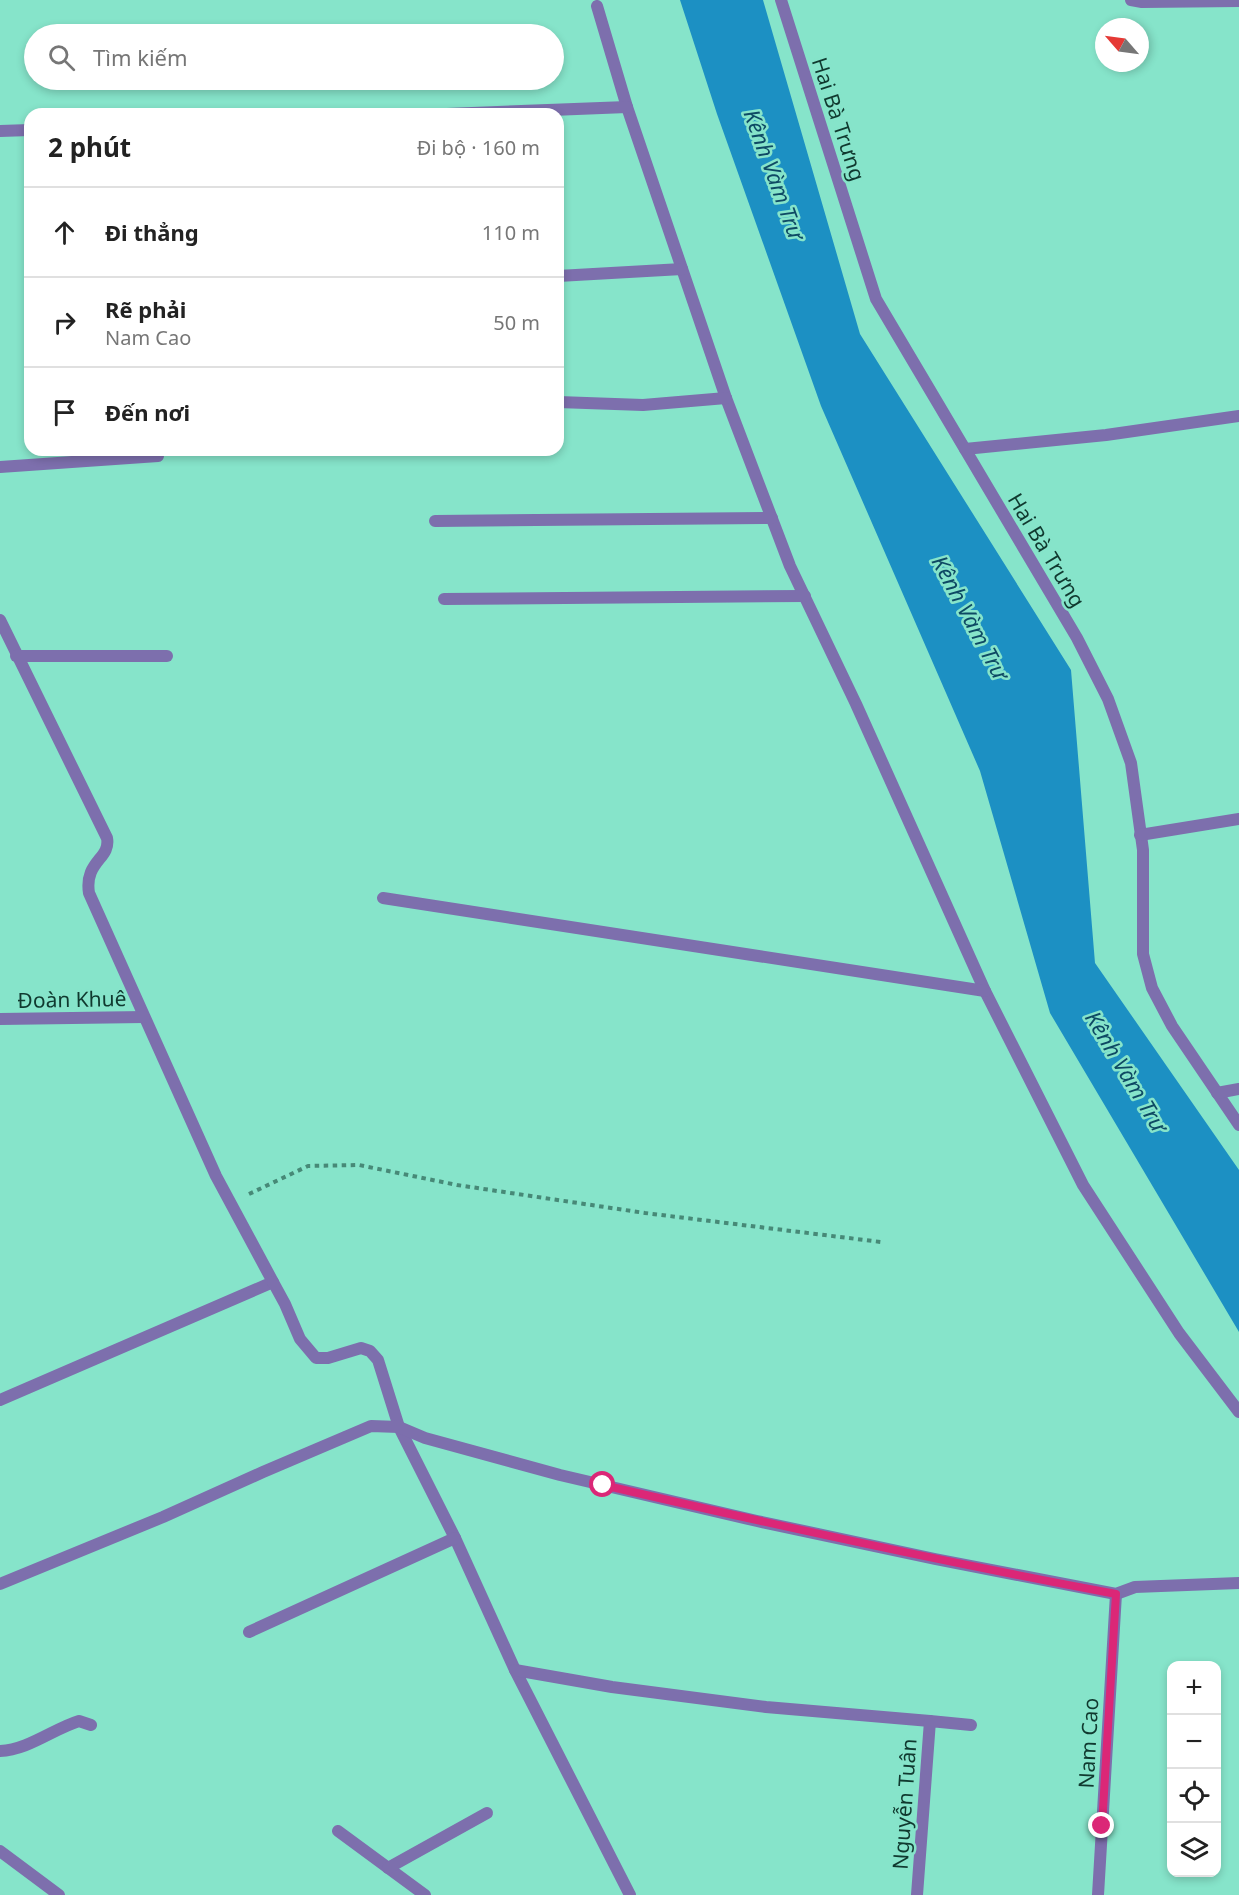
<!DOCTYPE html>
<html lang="vi">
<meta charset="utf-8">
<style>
:root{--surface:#fff;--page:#f6f6f6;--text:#222;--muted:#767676;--line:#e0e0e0}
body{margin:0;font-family:"Noto Sans",sans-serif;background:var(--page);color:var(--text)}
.controls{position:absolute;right:18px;bottom:18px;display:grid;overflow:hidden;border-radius:12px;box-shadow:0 3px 9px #0003}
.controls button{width:54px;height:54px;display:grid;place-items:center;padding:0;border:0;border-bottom:2px solid var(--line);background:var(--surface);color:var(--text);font:30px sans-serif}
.compass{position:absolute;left:1095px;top:18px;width:54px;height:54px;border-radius:50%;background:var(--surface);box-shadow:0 3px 9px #0003;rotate:298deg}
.stop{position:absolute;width:18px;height:18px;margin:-14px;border:4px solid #db2777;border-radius:50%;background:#fff}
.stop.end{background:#db2777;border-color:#fff;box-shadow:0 2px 6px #0008}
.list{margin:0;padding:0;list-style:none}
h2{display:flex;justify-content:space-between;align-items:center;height:78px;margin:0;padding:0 24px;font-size:26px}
h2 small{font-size:20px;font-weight:400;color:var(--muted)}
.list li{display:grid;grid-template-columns:39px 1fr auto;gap:18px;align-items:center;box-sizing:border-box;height:90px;padding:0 24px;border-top:2px solid var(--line)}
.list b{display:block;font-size:22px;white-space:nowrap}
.list p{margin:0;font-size:20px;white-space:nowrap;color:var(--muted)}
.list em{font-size:20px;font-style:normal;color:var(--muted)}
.icon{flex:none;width:33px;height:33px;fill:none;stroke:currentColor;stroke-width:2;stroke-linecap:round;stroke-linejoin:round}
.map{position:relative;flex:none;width:1239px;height:1895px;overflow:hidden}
.search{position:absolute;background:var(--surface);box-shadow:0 3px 9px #0003;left:24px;top:24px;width:540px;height:66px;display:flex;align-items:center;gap:15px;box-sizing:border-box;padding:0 21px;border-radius:33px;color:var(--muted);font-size:22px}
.panel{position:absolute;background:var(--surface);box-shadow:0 3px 9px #0003;left:24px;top:108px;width:540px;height:348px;border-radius:18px}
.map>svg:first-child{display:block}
.water{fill:#1c90c3}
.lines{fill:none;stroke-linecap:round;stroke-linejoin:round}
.path{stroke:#478977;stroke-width:4;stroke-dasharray:4.5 4.5;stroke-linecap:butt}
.lane{stroke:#7d6fad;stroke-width:12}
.street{stroke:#7d6fad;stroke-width:12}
.route{stroke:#db2777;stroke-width:8}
.labels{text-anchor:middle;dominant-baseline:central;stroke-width:5;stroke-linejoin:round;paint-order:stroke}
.street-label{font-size:21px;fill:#10392f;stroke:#86e4ca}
.water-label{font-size:22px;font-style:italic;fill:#0e4964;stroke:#86e4ca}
</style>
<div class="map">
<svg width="1239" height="1895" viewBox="0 0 1239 1895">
<rect width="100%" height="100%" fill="#86e4ca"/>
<polygon class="water" points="680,0 763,0 860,334 1071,670 1095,963 1239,1170 1239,1332 1050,1013 980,771 821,406 717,114"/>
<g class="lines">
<polyline class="path" points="249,1194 308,1166 359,1165 457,1185 645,1213 881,1242"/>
<polyline class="lane" points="965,449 1106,435 1239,416"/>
<g class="street">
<polyline points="781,0 876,299 1077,638 1108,699 1131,763 1143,850 1143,954 1152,988 1172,1026 1239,1125"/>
<polyline points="1131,0 1142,2 1239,1"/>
<polyline points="597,6 627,107 726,398 790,566 856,704 985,991 1083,1185 1179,1333 1239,1412"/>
<polyline points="447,114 627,107"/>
<polyline points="0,131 30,130"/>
<polyline points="558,276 682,269"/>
<polyline points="558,402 643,405 726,398"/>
<polyline points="0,467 158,456"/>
<polyline points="435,521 772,518"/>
<polyline points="444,599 805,596"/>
<path d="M0,620l107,218c4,21 -23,23 -18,55l127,283 57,106 -273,118"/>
<polyline points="16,656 167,656"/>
<polyline points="1140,835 1239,819"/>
<polyline points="383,898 985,991"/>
<polyline points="0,1019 144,1017"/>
<polyline points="1217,1093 1239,1089"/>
<polyline points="273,1282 285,1304 300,1339 316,1358 328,1358 361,1348 370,1351 378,1360 399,1427 455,1538 515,1670 630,1895"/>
<polyline points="0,1584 163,1517 263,1472 371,1426 399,1427 425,1438 560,1475 757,1521 935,1559 1116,1594 1135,1587 1239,1583"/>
<polyline points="249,1632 455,1538"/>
<polyline points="515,1670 612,1687 766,1707 930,1721"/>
<path d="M0,1751c28,-1 53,-22 79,-30l12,4"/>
<polyline points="338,1831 425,1895"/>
<polyline points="0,1851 59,1895"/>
<polyline points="388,1868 487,1813"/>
<polyline points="917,1895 930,1721 971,1725"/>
<polyline points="1098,1895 1116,1594"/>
</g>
</g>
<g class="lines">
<path class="route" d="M603,1485c171,40 341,77 513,109l-14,232"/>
</g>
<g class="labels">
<g class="street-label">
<text transform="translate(839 119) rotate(72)">Hai Bà Trưng</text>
<text transform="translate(1047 550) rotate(59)">Hai Bà Trưng</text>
<text transform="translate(72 999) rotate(-1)">Đoàn Khuê</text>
<text transform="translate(1088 1743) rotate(-87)">Nam Cao</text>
<text transform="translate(904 1804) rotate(-86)">Nguyễn Tuân</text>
</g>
<g class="water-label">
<text transform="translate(775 174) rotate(70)">Kênh Vàm Trư</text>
<text transform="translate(971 617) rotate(62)">Kênh Vàm Trư</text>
<text transform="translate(1127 1071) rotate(59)">Kênh Vàm Trư</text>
</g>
</g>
</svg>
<div class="controls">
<button>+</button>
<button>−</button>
<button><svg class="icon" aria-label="locate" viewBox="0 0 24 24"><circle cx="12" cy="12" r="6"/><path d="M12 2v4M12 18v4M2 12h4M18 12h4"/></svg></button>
<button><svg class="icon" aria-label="layers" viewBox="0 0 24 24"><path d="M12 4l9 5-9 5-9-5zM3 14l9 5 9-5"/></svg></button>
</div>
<svg class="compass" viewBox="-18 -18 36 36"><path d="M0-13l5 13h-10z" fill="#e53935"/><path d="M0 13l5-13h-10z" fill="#767676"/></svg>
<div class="stop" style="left:603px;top:1485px"></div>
<div class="stop end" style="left:1102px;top:1826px"></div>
<div class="search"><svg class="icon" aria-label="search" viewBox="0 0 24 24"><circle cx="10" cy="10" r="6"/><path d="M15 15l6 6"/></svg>Tìm kiếm</div>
<section class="panel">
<h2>2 phút<small>Đi bộ · 160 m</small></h2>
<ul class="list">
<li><svg class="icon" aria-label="ahead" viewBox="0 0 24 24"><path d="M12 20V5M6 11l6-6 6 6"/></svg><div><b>Đi thẳng</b></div><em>110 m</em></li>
<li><svg class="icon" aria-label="right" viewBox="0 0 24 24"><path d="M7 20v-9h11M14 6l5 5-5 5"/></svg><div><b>Rẽ phải</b><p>Nam Cao</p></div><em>50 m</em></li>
<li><svg class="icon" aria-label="arrive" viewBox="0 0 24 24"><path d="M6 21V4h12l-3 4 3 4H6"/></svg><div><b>Đến nơi</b></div></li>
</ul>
</section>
</div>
